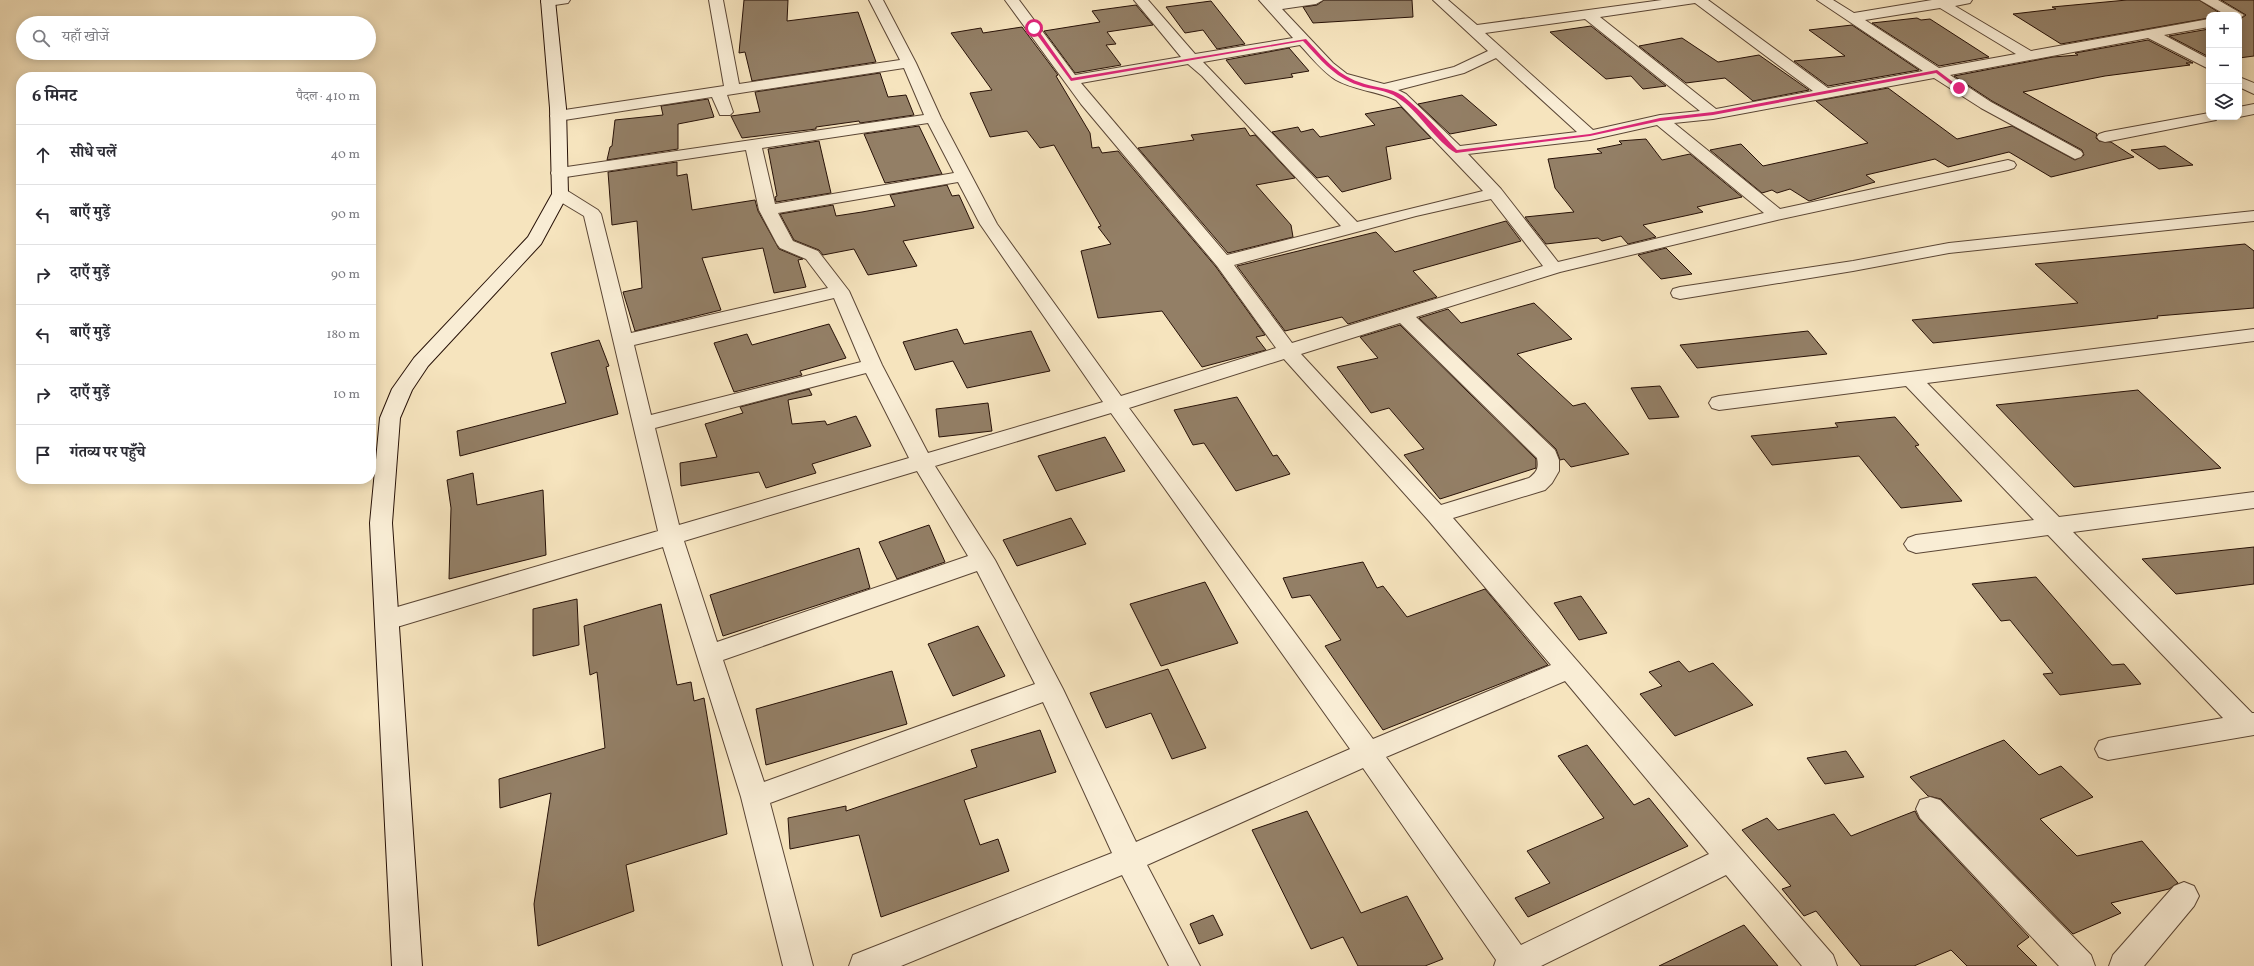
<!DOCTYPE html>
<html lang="hi">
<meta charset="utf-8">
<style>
:root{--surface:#fff;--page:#f2f2f3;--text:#2b2b33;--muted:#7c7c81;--line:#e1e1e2}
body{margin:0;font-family:Vollkorn,"Noto Serif Devanagari",serif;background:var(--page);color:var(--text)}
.controls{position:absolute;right:12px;top:12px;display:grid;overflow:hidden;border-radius:8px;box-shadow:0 2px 10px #0003}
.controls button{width:36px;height:36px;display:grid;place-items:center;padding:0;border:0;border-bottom:1px solid var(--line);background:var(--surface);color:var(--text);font:20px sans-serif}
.stop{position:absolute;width:12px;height:12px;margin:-9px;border:3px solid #db2777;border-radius:50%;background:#fff}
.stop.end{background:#db2777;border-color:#fff;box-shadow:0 1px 4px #0008}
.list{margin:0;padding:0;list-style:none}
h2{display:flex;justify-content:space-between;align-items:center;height:52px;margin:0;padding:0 16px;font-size:17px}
h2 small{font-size:13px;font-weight:400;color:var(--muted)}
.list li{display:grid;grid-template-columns:26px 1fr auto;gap:12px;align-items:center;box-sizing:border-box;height:60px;padding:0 16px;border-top:1px solid var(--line)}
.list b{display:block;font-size:15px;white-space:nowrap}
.list em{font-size:13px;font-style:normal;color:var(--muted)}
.icon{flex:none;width:22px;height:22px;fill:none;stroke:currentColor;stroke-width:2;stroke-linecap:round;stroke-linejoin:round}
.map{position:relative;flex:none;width:2254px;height:966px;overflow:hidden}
.search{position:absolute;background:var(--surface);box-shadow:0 2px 10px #0003;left:16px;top:16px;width:360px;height:44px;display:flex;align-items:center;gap:10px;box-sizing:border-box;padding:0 14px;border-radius:22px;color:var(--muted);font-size:15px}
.panel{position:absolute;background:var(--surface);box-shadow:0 2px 10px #0003;left:16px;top:72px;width:360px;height:412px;border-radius:16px}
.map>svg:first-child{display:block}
.building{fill:#937f66;stroke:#271107}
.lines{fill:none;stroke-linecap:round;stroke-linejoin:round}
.street-casing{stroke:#5b4635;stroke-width:2}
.secondary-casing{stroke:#271107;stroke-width:2}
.street{fill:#f9edd5;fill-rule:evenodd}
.secondary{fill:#f9edd5;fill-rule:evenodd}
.route{fill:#db2777}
</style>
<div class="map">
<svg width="2254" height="966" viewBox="0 0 2254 966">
<rect width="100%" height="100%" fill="#f6e4be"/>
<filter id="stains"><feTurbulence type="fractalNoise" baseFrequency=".005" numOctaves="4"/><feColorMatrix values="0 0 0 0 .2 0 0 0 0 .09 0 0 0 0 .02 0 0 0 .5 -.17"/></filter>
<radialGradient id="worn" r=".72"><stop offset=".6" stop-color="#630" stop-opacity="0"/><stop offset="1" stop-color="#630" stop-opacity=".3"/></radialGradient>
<g class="building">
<polygon points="744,0 788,0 787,21 858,12 876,62 752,81 745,52 739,53"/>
<polygon points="1324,0 1412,0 1413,17 1313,23 1303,7 1317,5"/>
<polygon points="2127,0 2199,0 2223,15 2209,15 2209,18 2061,44 2013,14 2056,9 2052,7"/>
<polygon points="2221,0 2254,0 2254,56 2239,58 2239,20 2246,15"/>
<polygon points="1211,1 1245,44 1217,49 1203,30 1185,33 1166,7"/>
<polygon points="1136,5 1153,25 1107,32 1116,44 1106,45 1121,65 1075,73 1044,31 1100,22 1092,11"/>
<polygon points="1917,18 1921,20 1930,19 1989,57 1939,66 1872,23"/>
<polygon points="1852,25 1919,70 1828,86 1794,61 1845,56 1809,30"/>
<polygon points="1591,26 1620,49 1666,86 1643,89 1631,76 1606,79 1550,32"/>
<polygon points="1022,27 1058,75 1056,76 1090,133 1092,148 1099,147 1102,153 1118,151 1216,267 1265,335 1256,337 1266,350 1202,367 1162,311 1098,318 1081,251 1111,244 1098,227 1101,226 1054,145 1040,148 1027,131 990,137 970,93 992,90 951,33 981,28 983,33"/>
<polygon points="2209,29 2209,57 2169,36"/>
<polygon points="1682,38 1718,62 1759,55 1809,90 1753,101 1725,78 1686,83 1639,46"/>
<polygon points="2148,40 2193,63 2186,63 2190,65 2105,76 2023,92 2097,134 2096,138 2099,141 2111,142 2134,157 2051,177 2009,152 1948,167 1935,159 1866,175 1875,182 1809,201 1790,189 1777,193 1772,190 1762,193 1710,150 1741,144 1763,166 1868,143 1816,101 1888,88 1957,139 2012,126 2075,160 2084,155 2082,150 1992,101 1954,76 2053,57 2078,55 2075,53"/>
<polygon points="1289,48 1309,71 1291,74 1293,77 1245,84 1226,60"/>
<polygon points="880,73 888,97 906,95 914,115 860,123 859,121 816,127 816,129 742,138 731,116 760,112 755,92"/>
<polygon points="1462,95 1497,125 1450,134 1418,104"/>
<polygon points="708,99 714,117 678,124 678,149 607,160 610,147 612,146 615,120 663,115 661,106"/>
<polygon points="1401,107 1431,138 1386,147 1391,179 1342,192 1328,176 1317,178 1272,132 1298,127 1301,132 1313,129 1320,137 1375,125 1365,114"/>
<polygon points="919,126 942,174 885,183 864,134"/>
<polygon points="1245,128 1250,136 1255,135 1295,178 1256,185 1291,225 1293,237 1228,253 1138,148 1194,140 1191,135"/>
<polygon points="1646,139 1662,160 1690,154 1742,197 1697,207 1703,212 1643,225 1656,237 1628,244 1621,236 1602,241 1598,238 1546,244 1525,217 1574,212 1555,188 1548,159 1602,153 1597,149 1622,144 1619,141"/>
<polygon points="819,141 831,193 776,202 775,197 777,196 768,149"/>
<polygon points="2165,146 2193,165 2159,169 2131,150"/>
<polygon points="677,162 677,176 687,174 692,210 755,200 758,211 779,249 803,259 798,260 806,287 774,293 763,248 702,258 721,310 635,331 623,292 642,288 637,221 612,225 608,172"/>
<polygon points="947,185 952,196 959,195 974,228 903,241 917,266 868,275 854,249 823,255 819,250 794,240 780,214 833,205 836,216 862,212 895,206 890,195"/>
<polygon points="1506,221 1521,241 1413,271 1437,297 1348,324 1342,317 1285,331 1237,266 1376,232 1395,252"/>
<polygon points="2245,244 2254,251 2254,308 2157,316 2158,318 1933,343 1912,320 2078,303 2035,264"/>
<polygon points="1666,248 1692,274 1661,279 1638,255"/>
<polygon points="1534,303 1572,339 1517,354 1573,406 1585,403 1629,454 1571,467 1564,459 1560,460 1556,449 1419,318 1448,309 1461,323"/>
<polygon points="829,324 846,358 800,371 802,375 734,392 714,343 747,334 752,345"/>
<polygon points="1400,325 1536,459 1536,468 1440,499 1404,455 1424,449 1389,408 1371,413 1337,367 1378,358 1360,337"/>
<polygon points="957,329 964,344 1031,331 1050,371 967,388 953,361 915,370 903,342"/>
<polygon points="1808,331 1827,354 1697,368 1680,345"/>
<polygon points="599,340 609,366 606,367 618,414 460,456 457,431 566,403 551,353"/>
<polygon points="1660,386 1679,417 1649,419 1631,388"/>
<polygon points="809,389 812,395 788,400 792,424 825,421 827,425 856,416 871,446 812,464 816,473 766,488 759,472 681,486 680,463 717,457 705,424 743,413 740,407"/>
<polygon points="2138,390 2221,468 2074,487 1996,405"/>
<polygon points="1237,397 1273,456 1277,455 1290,474 1236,491 1204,443 1193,445 1174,410"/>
<polygon points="988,403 992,431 939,437 936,409"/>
<polygon points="1895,417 1919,445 1915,446 1962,501 1901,508 1859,456 1772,465 1751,436 1838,427 1835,423"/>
<polygon points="1105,437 1125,471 1056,491 1038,456"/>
<polygon points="473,473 477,505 543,490 546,555 449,579 451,508 447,480"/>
<polygon points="1071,518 1086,544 1017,566 1003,540"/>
<polygon points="929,525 945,562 897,579 879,542"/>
<polygon points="2254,547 2254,584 2176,594 2142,559"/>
<polygon points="859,548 870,588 723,636 710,595"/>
<polygon points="1363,562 1377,588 1383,586 1407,617 1485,589 1548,665 1383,730 1325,646 1341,640 1310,595 1292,598 1283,578"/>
<polygon points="2036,577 2112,665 2124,664 2141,684 2060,695 2043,674 2053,673 2010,620 2001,621 1972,584"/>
<polygon points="1205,582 1238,643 1161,666 1130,604"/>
<polygon points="1581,596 1607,633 1579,640 1554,603"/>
<polygon points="577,599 579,645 533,656 533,609"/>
<polygon points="661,604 677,685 691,682 694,701 704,698 727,834 626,865 634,911 538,946 534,904 551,793 500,808 499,779 605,748 597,672 590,675 584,626"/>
<polygon points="978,626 1005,676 953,696 928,644"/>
<polygon points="1679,661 1689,672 1713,663 1753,705 1675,736 1640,694 1662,686 1649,672"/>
<polygon points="1168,669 1206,748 1172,759 1151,713 1106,728 1090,693"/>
<polygon points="892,671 907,724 766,765 756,709"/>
<polygon points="1040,730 1056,772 964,800 980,845 998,839 1009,871 881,917 859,835 790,849 788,818 846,806 846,811 977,767 971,750"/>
<polygon points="2004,740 2039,775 2061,766 2093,797 2040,819 2077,856 2142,841 2178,883 2169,889 2111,903 2121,913 2073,934 1941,799 1928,796 1910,777"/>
<polygon points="1587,745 1634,805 1649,798 1688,846 1528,917 1515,898 1550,883 1527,851 1604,818 1558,756"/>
<polygon points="1846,751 1864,777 1825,784 1807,758"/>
<polygon points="1307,811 1361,913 1407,896 1443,959 1425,966 1358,966 1343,937 1311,949 1252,830"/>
<polygon points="1915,811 1919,819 2029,937 2017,946 2037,966 1967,966 1951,950 1914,966 1861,966 1816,911 1804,916 1782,889 1791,886 1742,830 1767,818 1778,830 1834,814 1851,836"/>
<polygon points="1213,915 1223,935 1199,944 1190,924"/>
<polygon points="1744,925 1778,966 1659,966"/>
</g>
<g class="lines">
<defs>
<g id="street">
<polygon points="543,0 570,0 568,3 548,6 543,5 541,2"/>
<path d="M709,0h14l16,84 161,-24 -31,-60h14l33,63 25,55 56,106 124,172 155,-48 -59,-82 -136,-162 -76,-104h14l56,75 106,-18 -47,-57h14l47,54 98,-16 -34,-38h64l-7,4 -34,5 51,54 14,11 37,10 70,-17 34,-16 -55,-51h15l29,25 185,-25h46l120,88 95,-17 -106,-71h16l21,13 78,-13h40l-2,3 -15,3 76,45 178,-32v8l-45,8 45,24v10l-61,-31 -198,37 41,27 90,49 2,3 -2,3 -6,2 -94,-51 -47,-30 -221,41 -39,4 106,86 228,-49 6,2 2,3 -2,3 -6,2 -231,50 -217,52 -144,45 139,133 4,10v11l-7,12 -7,7 -92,28 380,437 4,11h-35l-76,-91 -185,91h-47l2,-6 -133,-192 -216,97 53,101h-31l-47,-91 -221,91h-52l4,-11 259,-102 -69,-151 -273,101 43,163h-30l-42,-169 -78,-250 -276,83 -9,-3 -3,-7 3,-7 9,-3 271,-79 -74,-315 -30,-18 -2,-4 2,-4h12l32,20 3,4 30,119 197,-45 -22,-29 -26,-11 -3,-4 -18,-34 -13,-60 -187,28 -6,-1 -2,-4 2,-4 371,-54 -20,-47 -177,27 6,17 -3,3h-10l-8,-18 -154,24 -6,-2 -2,-3 2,-3 6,-2 166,-25zM1695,3l118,88 -97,18 -116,-92zM1940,8l76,46 -77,14 -74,-48zM1585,19l115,92 -40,4 -67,15 -108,-97zM1300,45c11,12 22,26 36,35 17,10 41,11 60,20l87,91 -126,31 -154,-160zM1496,58l81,74 -117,14 -54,-52 -8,-4 66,-17zM1188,64l14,12 139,150 -114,29 -146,-172zM928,123l26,50 -179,31 -13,-56zM1657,125l107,88 -206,49 -57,-73 -33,-35 122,-14zM958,182l22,42 123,178 -175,51 -46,-88 -33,-74 -31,-40 -25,-10 -15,-28zM1491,199l52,67 -251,77 -58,-78 182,-49zM834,298l27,64 -210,53 -17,-70zM1400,323l137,135c2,10 0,14 -8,20l-88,27 -140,-151zM1284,359l145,162 122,144 -178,74 -244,-331zM866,373l43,85 -230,67 -24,-97zM1111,413l239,336 -214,93 -73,-153 -68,-129 -60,-94zM917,471l51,85 -251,86 -33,-101zM977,571l58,113 -271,98 -41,-122zM1565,681l144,173 -188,91 -135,-188z"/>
<polygon points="2200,0 2218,0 2244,15 2239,19 2239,15 2226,15"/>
<polygon points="2239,77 2254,83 2254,94 2239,87"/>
<polygon points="2254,104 2254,114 2239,117 2239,107"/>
<polygon points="2209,113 2209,117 2218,117 2216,120 2105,142 2099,140 2097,137 2099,134 2105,132"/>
<polygon points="2254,211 2254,221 1949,253 1853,271 1680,299 1673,297 1671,293 1673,289 1680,287 1853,261 1949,243"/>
<polygon points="2254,329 2254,341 1927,383 2059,517 2254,492 2254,508 2073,532 2252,713 2254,713 2254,735 2108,760 2099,757 2095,749 2099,741 2108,738 2223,718 2048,535 1916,553 1908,550 1904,544 1908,538 1916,535 2034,520 1906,386 1719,410 1712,408 1709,403 1712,398 1719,396"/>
<polygon points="1930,797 1940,800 2091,955 2095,966 2059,966 1920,818 1916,809 1920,800"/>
<polygon points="2184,882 2194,886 2199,896 2194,906 2144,966 2109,966 2113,955 2174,886"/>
</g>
<polygon id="secondary" points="541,0 555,0 566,108 568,194 541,244 428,366 412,390 400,418 392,523 422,966 392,966 370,523 380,418 392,389 414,358 528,237 552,194 550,108"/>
</defs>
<use href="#street" class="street-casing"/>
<use href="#secondary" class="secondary-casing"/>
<use href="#street" class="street"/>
<use href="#secondary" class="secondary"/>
</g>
<path class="route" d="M1036,27l36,51 234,-39c16,17 30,35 53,43 15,6 31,5 44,14 19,15 37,36 54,54l133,-16 70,-16 53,-6 224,-42 24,18 -4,1 -21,-16 -223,42 -53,6 -70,15 -134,17c-20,-11 -38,-43 -58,-55 -12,-9 -27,-8 -40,-13 -24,-8 -38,-26 -55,-44l-232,40 -39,-53z"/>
<rect width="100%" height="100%" filter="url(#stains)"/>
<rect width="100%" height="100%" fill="url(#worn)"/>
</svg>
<div class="controls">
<button>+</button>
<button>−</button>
<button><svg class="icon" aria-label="layers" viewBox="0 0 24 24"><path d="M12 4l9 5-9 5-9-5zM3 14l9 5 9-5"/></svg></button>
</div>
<div class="stop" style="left:1034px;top:28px"></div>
<div class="stop end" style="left:1959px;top:88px"></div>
<div class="search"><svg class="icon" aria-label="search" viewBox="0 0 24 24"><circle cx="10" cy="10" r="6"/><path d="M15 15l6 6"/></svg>यहाँ खोजें</div>
<section class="panel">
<h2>6 मिनट<small>पैदल · 410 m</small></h2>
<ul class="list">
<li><svg class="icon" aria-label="ahead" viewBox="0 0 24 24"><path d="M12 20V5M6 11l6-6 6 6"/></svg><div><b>सीधे चलें</b></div><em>40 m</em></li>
<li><svg class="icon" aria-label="left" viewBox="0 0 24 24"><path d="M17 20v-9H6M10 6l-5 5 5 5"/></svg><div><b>बाएँ मुड़ें</b></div><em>90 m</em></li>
<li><svg class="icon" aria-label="right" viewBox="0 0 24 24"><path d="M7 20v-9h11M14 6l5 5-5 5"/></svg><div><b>दाएँ मुड़ें</b></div><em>90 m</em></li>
<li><svg class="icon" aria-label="left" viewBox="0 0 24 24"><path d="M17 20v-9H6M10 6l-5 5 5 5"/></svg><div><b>बाएँ मुड़ें</b></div><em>180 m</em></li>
<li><svg class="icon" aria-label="right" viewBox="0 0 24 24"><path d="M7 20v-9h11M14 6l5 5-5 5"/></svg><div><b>दाएँ मुड़ें</b></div><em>10 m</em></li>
<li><svg class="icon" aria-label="arrive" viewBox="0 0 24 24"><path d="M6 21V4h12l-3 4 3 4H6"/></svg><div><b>गंतव्य पर पहुँचे</b></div></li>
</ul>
</section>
</div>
